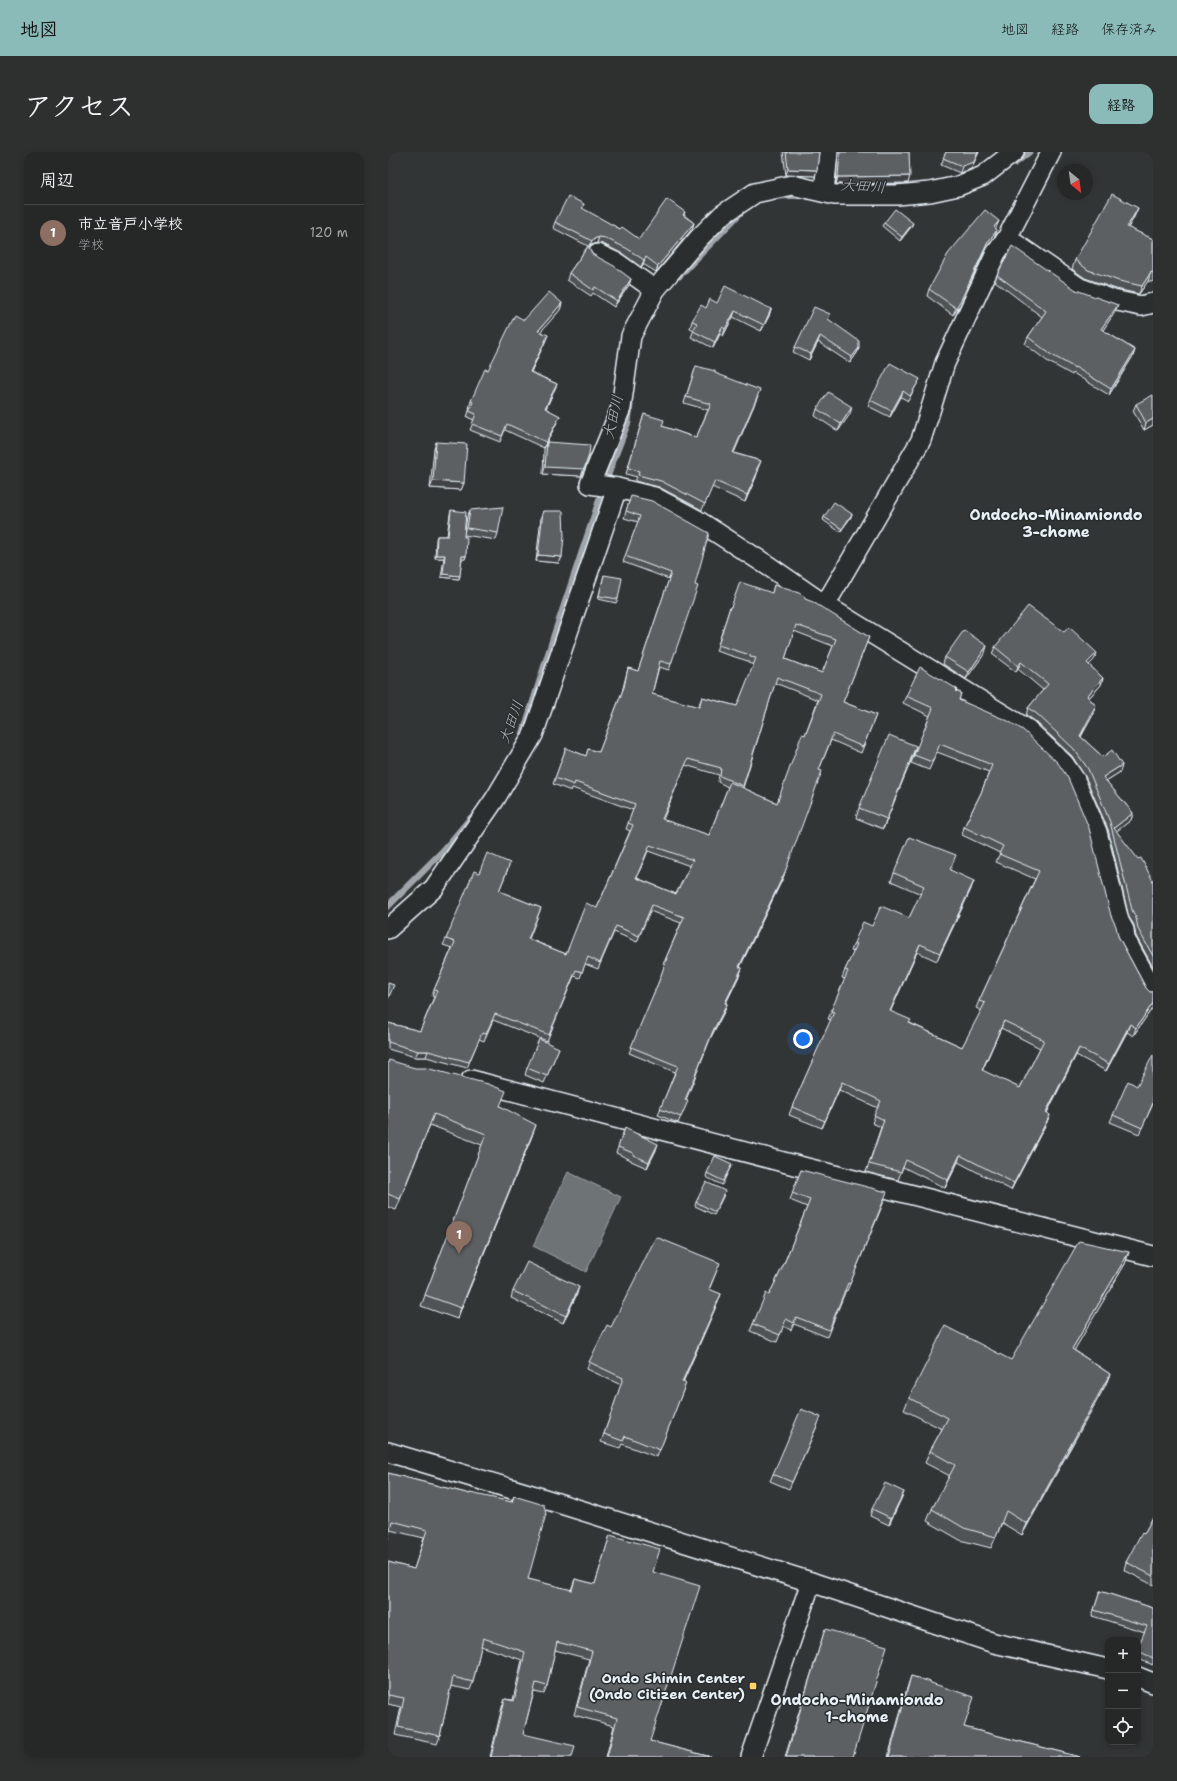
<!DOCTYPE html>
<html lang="ja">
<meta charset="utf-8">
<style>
:root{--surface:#262828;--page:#2e3030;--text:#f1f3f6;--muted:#a4a6a8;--line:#424445;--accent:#8bbbb9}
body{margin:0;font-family:"Shantell Sans","Klee One",sans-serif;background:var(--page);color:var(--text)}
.controls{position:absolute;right:12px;bottom:12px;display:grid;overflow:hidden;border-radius:8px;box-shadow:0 2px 6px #0003}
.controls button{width:36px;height:36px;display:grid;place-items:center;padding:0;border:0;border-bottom:1px solid var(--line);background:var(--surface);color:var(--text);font:20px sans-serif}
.compass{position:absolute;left:669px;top:12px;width:36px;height:36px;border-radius:50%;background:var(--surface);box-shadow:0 2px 6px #0003;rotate:151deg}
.you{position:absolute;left:415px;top:887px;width:14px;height:14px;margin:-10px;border:3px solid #fff;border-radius:50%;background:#1a73e8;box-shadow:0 0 0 6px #1a73e833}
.badge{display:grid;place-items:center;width:26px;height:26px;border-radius:50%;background:var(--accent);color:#fff;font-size:13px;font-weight:700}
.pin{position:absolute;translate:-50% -33px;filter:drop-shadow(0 1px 2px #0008)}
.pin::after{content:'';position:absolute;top:21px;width:14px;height:12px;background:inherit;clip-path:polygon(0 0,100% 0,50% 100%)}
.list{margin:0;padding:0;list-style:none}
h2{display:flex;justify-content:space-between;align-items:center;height:52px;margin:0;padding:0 16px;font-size:17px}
h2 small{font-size:13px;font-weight:400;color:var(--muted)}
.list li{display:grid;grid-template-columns:26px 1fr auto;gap:12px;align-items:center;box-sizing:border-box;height:56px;padding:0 16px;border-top:1px solid var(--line)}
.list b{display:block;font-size:15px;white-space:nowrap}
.list p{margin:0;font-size:13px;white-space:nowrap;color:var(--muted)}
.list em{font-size:13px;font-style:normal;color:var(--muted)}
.icon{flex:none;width:22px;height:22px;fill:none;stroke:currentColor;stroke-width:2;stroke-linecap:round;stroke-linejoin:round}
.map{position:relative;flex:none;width:765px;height:1605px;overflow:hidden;border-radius:12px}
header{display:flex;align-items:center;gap:24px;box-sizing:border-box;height:56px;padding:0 20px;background:var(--accent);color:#111}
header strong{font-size:19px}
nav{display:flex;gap:22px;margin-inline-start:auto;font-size:14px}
.intro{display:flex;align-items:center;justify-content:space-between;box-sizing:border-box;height:96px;padding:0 24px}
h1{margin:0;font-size:28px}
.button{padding:10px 18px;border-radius:12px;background:var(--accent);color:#111;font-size:14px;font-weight:700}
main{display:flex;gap:24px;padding:0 24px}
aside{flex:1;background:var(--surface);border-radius:12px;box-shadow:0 2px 6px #0003}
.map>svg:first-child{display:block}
.water{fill:#6e7376;stroke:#9fa5aa}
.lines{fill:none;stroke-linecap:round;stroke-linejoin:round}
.stream{stroke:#9fa5aa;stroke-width:7}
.minor-casing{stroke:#e8f1f8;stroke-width:22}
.minor{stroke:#2a2d2e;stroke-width:19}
.wall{fill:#4f5355;stroke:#e8f1f8;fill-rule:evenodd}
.shaded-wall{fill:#404345;stroke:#e8f1f8}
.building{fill:#5c6063;stroke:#e8f1f8;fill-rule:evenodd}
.poi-dot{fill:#ffd166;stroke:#2a2d2e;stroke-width:1.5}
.labels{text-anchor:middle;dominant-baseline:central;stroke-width:3;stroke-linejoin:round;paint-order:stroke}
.poi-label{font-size:14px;font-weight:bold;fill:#e8f1f8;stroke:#2a2d2e;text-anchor:end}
.water-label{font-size:15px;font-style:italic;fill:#b1b8be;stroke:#2a2d2e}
.neighbourhood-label{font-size:15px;font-weight:bold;fill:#e8f1f8;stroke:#2a2d2e}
</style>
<header>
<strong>地図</strong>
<nav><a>地図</a><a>経路</a><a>保存済み</a></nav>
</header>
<div class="intro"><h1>アクセス</h1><a class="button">経路</a></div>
<main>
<aside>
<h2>周辺<small></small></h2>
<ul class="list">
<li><span class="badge" style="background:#8d6e63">1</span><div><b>市立音戸小学校</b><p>学校</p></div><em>120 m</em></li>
</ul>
</aside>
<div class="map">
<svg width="765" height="1605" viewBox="0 0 765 1605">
<rect width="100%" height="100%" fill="#323536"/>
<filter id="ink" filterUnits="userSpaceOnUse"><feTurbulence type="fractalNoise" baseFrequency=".025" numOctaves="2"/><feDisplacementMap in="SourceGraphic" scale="8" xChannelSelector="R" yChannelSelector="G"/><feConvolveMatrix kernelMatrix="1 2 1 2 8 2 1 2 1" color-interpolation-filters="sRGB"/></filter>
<g filter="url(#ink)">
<polygon class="water" points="180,1020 233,1045 198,1120 145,1094"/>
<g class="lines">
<g class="stream">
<polyline points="627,11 641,0"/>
<polyline points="390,44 416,43"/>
<polyline points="291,124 352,61"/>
<polyline points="133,589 166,484 223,314 240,270 242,253"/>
<polyline points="0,754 56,698 83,666"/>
</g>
<defs>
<g id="minor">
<polyline points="626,0 595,24 570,34 542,40 509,43 447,43 404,33 367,41 334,63 311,86 267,138 243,184 233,256 202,332 229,336 266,345 309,368 382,415 437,453 639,577 676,612 687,628 709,680 731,769 736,778 737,787 765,838"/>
<polyline points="436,40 440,0"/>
<polyline points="619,86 692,136 725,148 753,154 765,151"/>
<polyline points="210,102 229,111 267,138"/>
<polyline points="437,453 533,288 557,211 608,101 619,86 663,0"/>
<polyline points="0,777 46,736 107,647 145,583 229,336"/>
<polyline points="83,928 399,1011 765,1104"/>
<polyline points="0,1300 144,1343 423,1430 606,1491 720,1517"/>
<polyline points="750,1525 765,1531"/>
<polyline points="363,1605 423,1430"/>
</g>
</defs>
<use href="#minor" class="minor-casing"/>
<use href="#minor" class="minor"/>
</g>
<g class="wall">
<polygon points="395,0 431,0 429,18 427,24 398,23"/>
<polygon points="450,0 521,0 520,31 448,32"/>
<polygon points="558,0 591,0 583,17 572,21 553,13"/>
<polygon points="196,52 194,57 251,87 297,60 296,63 306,71 304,77 268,120 255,112 253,115 235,102 215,92 209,91 203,93 201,96 204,102 243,127 241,133 226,155 205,141 203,144 179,128 181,121 200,94 165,76 167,70"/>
<polygon points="750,56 746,65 740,76 765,87 765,129 764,130 760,129 751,142 728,137 697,126 684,117 687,108"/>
<polygon points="496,71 523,75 512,89 494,74"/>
<polygon points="608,76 608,77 607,84 598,96 572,153 565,163 539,144 541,137"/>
<polygon points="609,123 688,138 727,160 715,178 747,198 745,204 721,243 685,221 684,223 659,209 637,192 640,185 654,165 607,129"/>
<polygon points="174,151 172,158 152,180 157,190 143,220 169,232 158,257 172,264 156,296 117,278 112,290 82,278 86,268 79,265 82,256 81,256 83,249 100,218"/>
<polygon points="329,151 383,157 381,164 373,179 345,165 335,184 332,182 325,196 303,185 306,178 302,176 304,169 318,156"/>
<polygon points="442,162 440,167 471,196 469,201 462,211 430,190 421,208 405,200 407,195"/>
<polygon points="308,214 327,221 370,244 346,301 373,309 369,319 368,325 357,350 324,335 314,358 271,335 247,329 249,325 238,322 256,262 274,274 308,286 320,258 296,251"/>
<polygon points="532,227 529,232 520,249 513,245 502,265 480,254 482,248"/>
<polygon points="748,252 765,273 756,278 745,259"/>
<polygon points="429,257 462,262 450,279 427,264"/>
<polygon points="48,290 76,331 73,338 42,336 46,297"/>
<polygon points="159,290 193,324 155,322 156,297"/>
<path d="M241,350l80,31 -38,131 -2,6 -10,-3 -7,27 46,13 4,-10 35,9 17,-41 -6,-2v-2l-32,-10 14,-44h1l41,-14 2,-8 31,14 64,38 -26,65 33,13 -15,38 -30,-13 -12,30 -36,108 -43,89 2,1 -2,6 -14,29 1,1 -2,6 -14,27 -25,63 -1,7 -7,16 -20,-8 17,-43 -46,-19 30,-72 6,-16 -2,-1 3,-6 15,-35 -31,-12 -13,31 -23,-10 -16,37 -13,-5 -5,14 -6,-2 -27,65 -54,-21 -9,21 -5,-2 -12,29 -41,-11h-11l-27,-8v-26l32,8 14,-34 -2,-1 2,-6 18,-42 -9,-3 36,-72 29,-4 -9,22 42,17 -12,31 37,15 31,-46 33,-77 -4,-2 7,-19 -61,-22 -1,3 -18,-7 13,-36 20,8 2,-7 11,3 23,-60 6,-24 10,3 31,-92 -46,-17 15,-40 -14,-4zM406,479l39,15 -11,27 -37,-14zM387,531l43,17 -13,35 -28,68 -34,-15zM297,613l34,10 -1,7 10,5 -19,48 -46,-15zM260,699l42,15 -14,28 -39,-16z"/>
<polygon points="63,358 76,383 79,365 82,358 110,381 108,388 76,383 78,404 77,407 74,407 71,427 53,425 56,406 47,406 48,387 49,384 59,384 62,362"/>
<polygon points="155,359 174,405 171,411 148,409 153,365"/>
<polygon points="436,365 463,365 452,380 435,368"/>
<polygon points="216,423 230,447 228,451 210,447"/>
<polygon points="607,495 706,508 701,513 715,526 713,533 701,546 708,554 706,561 693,585 715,605 734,613 732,620 718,629 745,661 743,668 728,679 765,729 765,815 748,784 746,773 741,765 720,677 697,624 684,604 647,569 638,563 640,556 655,538 630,517 628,520 604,502"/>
<polygon points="597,501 578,527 555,512 557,505"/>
<path d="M569,537l-1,2 5,2 -2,7 152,216 7,20 28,52 4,4h3v15l-20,29 -6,-4 -21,39 -30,-16 -29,58v9l-36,68 -53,-28 -13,26 -42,-21 -5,13 -32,-8 15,-45 -9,-4 6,-15 -39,-18 -17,38 -33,-13 3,-8 39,-87 -3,-1 17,-40 -3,-1 3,-8 9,-18 -3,-1 3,-8 18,-17 37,-8 12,-24 -30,-13 3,-8 56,-3 21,19 -34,72 -20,-9 -27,60 20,11 52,24 20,-36 -6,-3 3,-7 56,-122 -39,-17 4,-9 -38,-18 2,-8 17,-34 8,-21 -52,-20 -8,18 -18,-7 19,-47 -27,-13 3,-7zM613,876l39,20 -20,40 -38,-17z"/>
<polygon points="528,594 495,677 468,666 471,656"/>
<polygon points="171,896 156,931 137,923 139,916"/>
<polygon points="0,910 113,954 144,984 69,1167 33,1154 94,993 42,973 8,1058 0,1055"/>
<polygon points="765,952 751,982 722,970 725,963"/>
<polygon points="237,976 268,998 259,1016 243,1009 243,1008 228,1001"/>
<polygon points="344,1012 334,1033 318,1025 319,1021"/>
<polygon points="413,1018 497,1047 459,1139 458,1138 439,1185 406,1172 403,1178 395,1174 389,1190 362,1179 365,1172 381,1143 395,1114 419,1055 402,1048"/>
<polygon points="336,1043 326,1063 307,1054 308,1050"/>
<polygon points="741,1100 737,1112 686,1198 722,1222 717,1234 634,1383 614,1371 603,1396 572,1388 539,1369 544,1357 562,1324 537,1311 542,1299 554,1277 516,1258 521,1246 623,1208"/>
<polygon points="329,1118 321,1138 333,1142 295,1230 298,1231 269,1305 234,1292 232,1296 213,1290 233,1233 199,1217 201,1210 223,1175"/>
<polygon points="125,1139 189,1142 175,1171 123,1146"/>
<polygon points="430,1272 401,1337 382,1329 385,1322"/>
<polygon points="0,1321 82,1342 123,1350 126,1344 140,1427 183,1438 187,1427 207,1432 222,1383 265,1420 262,1589 323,1605 218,1605 226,1574 186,1563 201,1507 167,1498 159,1534 156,1542 146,1540 135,1582 184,1605 102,1605 114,1555 117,1547 125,1548 134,1508 93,1494 85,1530 82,1538 63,1534 52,1584 49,1592 7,1583 13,1555 0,1552 0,1410 26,1417 36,1386 2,1378"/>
<polygon points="516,1340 513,1347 501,1373 482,1364 484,1357"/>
<polygon points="765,1365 765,1433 736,1418 738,1410 756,1382"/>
<polygon points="712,1439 765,1456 765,1513 750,1507 750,1495 757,1480 704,1464"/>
<polygon points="437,1477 465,1605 397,1605 433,1490"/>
<polygon points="523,1524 543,1531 576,1575 692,1605 500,1605 519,1536"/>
</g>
<g class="shaded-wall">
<polygon points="591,0 583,17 572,21 574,14"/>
<polygon points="400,17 429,18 427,24 398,23"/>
<polygon points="522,24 520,31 448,32 450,25"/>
<polygon points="750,56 746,65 736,84 739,75"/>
<polygon points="611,69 608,76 603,82 606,75"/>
<polygon points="306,71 304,77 268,120 270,114"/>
<polygon points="525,71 523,75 512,89 514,85"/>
<polygon points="609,78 607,84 598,96 572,153 565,163 568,156 600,90"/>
<polygon points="211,85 209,91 203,93 200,97 203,91 206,87"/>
<polygon points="258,105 255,112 253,115 256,108"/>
<polygon points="763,120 760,129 751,142 754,134"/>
<polygon points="243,127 241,133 226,155 229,149"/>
<polygon points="174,151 172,158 148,185 150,179"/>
<polygon points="730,153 727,160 711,184 713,177"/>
<polygon points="383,157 381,164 373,179 376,173"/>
<polygon points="347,159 345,165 335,184 337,177"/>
<polygon points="334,175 332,182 325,196 327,190"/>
<polygon points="160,183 157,190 140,226 142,220"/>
<polygon points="432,184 430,190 421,208 423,202"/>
<polygon points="471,196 469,201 462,211 464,205"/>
<polygon points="747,198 745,204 721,243 723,237"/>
<polygon points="169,232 166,238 155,263 157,256"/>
<polygon points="515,239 513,245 502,265 504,259"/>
<polygon points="464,255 462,262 450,279 453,272"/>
<polygon points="172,264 156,296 158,290"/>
<polygon points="765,267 765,273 756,278 758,271"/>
<polygon points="201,303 193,324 155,322 157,315"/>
<polygon points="370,319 368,325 357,350 359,343"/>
<polygon points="45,329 76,331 73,338 42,336"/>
<polygon points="464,362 463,365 452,380"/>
<polygon points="48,403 57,403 56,406 47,406"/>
<polygon points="150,403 174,405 171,411 148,409"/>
<polygon points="74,404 78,404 77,407 73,407"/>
<polygon points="55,422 72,424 71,427 53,425"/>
<polygon points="599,494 597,501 578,527 581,520"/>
<polygon points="709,501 706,508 696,518 699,511"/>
<polygon points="633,510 630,517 628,520 630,514"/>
<polygon points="715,526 713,533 696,551 699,544"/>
<polygon points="708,554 706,561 689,591 692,584"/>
<polygon points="528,594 525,604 495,677 499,667"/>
<polygon points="734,613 732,620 713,632 715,625"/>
<polygon points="745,661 743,668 725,682 726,676"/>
<polygon points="397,720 395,726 349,821 351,815"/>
<polygon points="586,729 583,737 549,809 552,801"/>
<polygon points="532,792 529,800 499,867 502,859"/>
<polygon points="354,816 352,822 335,857 337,851"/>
<polygon points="765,851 765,855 745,884 748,876"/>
<polygon points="339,852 337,858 323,885 325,879"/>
<polygon points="616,869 613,876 591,926 594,918"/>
<polygon points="742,872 739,880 718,919 721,912"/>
<polygon points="691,896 688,903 655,968 658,960"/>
<polygon points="30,899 40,899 38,905 27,905"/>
<polygon points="454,930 451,938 434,976 437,969"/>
<polygon points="662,963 659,970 623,1038 626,1031"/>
<polygon points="148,973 144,984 69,1167 73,1156"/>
<polygon points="270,992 268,998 259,1016 261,1010"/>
<polygon points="572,1003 570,1010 557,1036 560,1028"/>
<polygon points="741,1100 737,1112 680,1209 684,1197"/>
<polygon points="191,1135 189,1142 175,1171 178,1164"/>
<polygon points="333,1142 330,1150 292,1237 294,1230"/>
<polygon points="722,1222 717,1234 634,1383 639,1372"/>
<polygon points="516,1340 513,1347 501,1373 503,1366"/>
</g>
<g class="building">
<polygon points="398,0 431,0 429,18 400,17"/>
<polygon points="452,0 521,0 522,24 450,25"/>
<polygon points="558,0 590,0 586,10 574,14 555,6"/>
<polygon points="724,42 750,56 739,75 765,87 765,121 763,120 754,134 731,129 700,118 687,108"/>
<polygon points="180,44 196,52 194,56 232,77 234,75 251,87 279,47 297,60 295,63 306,71 270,114 258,105 256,108 238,96 217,86 211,85 206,87 203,91 201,96 204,102 226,114 243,127 229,149 207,135 205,138 181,121 204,89 167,70"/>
<polygon points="507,57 525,71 514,85 496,71"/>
<polygon points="597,58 611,69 606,75 609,78 600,90 574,146 568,156 541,137 560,102"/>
<polygon points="624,94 688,138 730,153 713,177 747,198 723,237 687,215 687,216 662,202 640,185 658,159 609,123"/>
<polygon points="337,134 383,157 376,173 347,159 337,177 334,175 327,190 305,179 309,171 304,169 313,153 318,156 322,147 329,151"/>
<polygon points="161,140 174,151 150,179 160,183 142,220 169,232 157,256 172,264 158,290 119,272 114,284 84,272 88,262 81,259 85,250 83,249 97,217 100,218 127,163 136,168"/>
<polygon points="426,155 442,162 440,167 471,189 471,196 464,205 432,184 423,202 407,195"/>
<polygon points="502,211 532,227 522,244 515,239 504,259 482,248"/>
<polygon points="308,214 327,219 327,221 372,238 345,301 373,309 368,318 370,319 359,343 327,329 317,352 273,329 250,323 251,319 240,316 256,262 276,268 274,274 308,286 323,252 298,245"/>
<polygon points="440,240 464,255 453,272 429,257"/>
<polygon points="765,243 765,267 758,271 748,252"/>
<polygon points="48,290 79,292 76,331 45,329"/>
<polygon points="159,290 202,293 201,303 196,317 157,315"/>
<path d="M243,344l21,5 57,32 -14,52 3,1 -27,78 -11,-3 -8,33 47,13 3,-10 35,9 19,-48 -6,-1v-2l-32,-10 12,-38h1l9,-25 32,11 2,-8 25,8 6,4v2l8,3 56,35 -26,65 33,13 -13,32 -30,-13 -14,36 3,1 -37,101 -46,95 3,1 -17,35 2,1 -14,27 -28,69 3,1 -7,16 -21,-8 18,-43 -47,-19 28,-66 8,-23h-1l18,-41 -32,-12 -13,31 -23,-10 -16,37 -12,-6 -6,15 -6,-2 -27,65 -54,-21 -9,20 -4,-1 -13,29 -41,-11h-10l-30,-9v-19l32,8 17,-40 -3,-1 21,-48 -9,-3 28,-68 5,2 8,-20 23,10 -11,28 42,17 -13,31 38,15 20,-51 11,5 36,-83 -5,-2 7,-19 -60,-22 -1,3 -19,-7 11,-30 20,8 2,-7 11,3 25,-65 4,-19 10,3 33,-98 -46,-17 15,-40 -14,-5zM408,473l40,14 -14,34 -37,-14zM389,525l44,17 -16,41 -3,-1 -25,69 -47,-21 -21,53 -47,-16 26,-60 33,9 -1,8 23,10zM262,693l43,15 -17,34 -40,-16z"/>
<polygon points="446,350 464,362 454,377 436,365"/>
<polygon points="115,355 110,381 79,376 82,358"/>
<polygon points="63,358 78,360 76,385 79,385 78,404 74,404 72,424 55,422 57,403 48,403 49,384 60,384"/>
<polygon points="155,359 175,359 176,384 174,405 150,403"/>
<polygon points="216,423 234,426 230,447 211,444"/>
<polygon points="640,454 676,480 681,475 709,501 699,511 715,526 699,544 708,554 692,584 715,605 724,598 734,613 715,625 745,661 726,676 750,707 753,706 765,729 765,804 750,777 748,766 744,758 722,670 700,617 686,597 649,562 640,556 660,532 633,510 630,514 607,495"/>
<polygon points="576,478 599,494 581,520 557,505"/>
<path d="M532,515l37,22 -2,2 6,2 -2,7 49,21 15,9 35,33 10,15 21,50 22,88 5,10 2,10 28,52 4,4h3v11l-17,25 -6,-4 -21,40 -30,-16 -33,64 4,3 -36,68 -54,-28 -12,25 -42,-20 -5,12 -32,-8 15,-44 -10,-5 7,-14 -39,-19 -17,39 -33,-14 42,-95 -3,-1 17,-40 -3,-1 12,-26 -3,-1 9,-21 9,4 9,-20 28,12 15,-32 -30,-13 15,-36 47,18 -6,15 24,11 -34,72 -20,-9 -30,67 21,9 -2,3 53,24 23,-44 -6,-2 60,-130 -40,-17 4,-8 -39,-19 17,-34 11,-28 -52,-21 -8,18 -18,-7 19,-47 -27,-12zM616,869l40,19 -24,48 -38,-18z"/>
<polygon points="501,583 528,594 499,667 471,656"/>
<polygon points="0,831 6,833 0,847"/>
<polygon points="151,887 171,896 159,924 139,916"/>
<polygon points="765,903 765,951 754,976 725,963 740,929 749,934"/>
<polygon points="1,908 27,916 38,916 100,932 118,939 112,954 148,973 73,1156 37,1143 98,982 46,962 12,1047 0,1042 0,911"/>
<polygon points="237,976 270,992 261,1010 245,1003 245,1001 230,995"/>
<polygon points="327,1004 344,1012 335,1029 319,1021"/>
<polygon points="413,1018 499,1040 462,1132 460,1131 441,1178 408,1165 406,1171 398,1167 392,1183 365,1172 378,1141 381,1143 395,1114 422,1048 404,1041"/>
<polygon points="318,1030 337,1039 327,1060 308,1050"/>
<polygon points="268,1085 332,1111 321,1137 333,1142 294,1230 298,1231 272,1298 237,1284 235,1289 216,1282 235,1226 201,1210 219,1173 223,1175"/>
<polygon points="691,1089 741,1100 684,1197 722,1222 639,1372 618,1359 608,1385 576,1376 544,1357 567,1313 542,1299 560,1266 521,1246 557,1174 623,1208"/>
<polygon points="139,1110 191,1135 178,1164 125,1139"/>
<polygon points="413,1257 433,1265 404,1330 385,1322"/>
<polygon points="0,1321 82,1342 82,1341 124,1350 126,1344 156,1353 158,1362 140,1427 184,1438 187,1427 207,1432 222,1383 272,1397 265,1420 312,1434 262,1589 323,1605 219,1605 229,1566 189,1555 204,1499 169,1490 159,1534 148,1531 135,1582 187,1594 184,1605 103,1605 117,1547 126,1549 137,1500 95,1486 85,1530 65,1525 52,1584 10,1575 16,1546 0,1543 0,1410 26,1417 39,1378 4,1369 0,1387"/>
<polygon points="497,1331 516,1340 503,1366 484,1357"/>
<polygon points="765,1365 765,1424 738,1410 754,1380 756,1382"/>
<polygon points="712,1439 765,1456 765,1506 750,1499 750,1495 759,1474 706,1458"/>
<polygon points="437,1477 499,1494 465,1605 398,1605"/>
<polygon points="523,1524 543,1530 543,1531 586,1545 576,1575 692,1605 501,1605"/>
</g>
</g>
<rect class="poi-dot" x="361" y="1530" width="8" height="8" rx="2"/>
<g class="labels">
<g class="poi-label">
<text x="357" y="1526">Ondo Shimin Center<tspan x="357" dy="16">(Ondo Citizen Center)</tspan></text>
</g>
<g class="water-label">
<text transform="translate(475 34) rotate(4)">大田川</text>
<text transform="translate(225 265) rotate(-77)">大田川</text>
<text transform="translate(123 570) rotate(-70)">大田川</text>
</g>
<g class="neighbourhood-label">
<text x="668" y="363">Ondocho-Minamiondo<tspan x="668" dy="17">3-chome</tspan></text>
<text x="469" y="1548">Ondocho-Minamiondo<tspan x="469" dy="17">1-chome</tspan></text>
</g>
</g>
</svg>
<div class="controls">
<button>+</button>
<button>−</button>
<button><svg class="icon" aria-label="locate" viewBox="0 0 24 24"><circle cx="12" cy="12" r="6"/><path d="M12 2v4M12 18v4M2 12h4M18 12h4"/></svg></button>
</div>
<svg class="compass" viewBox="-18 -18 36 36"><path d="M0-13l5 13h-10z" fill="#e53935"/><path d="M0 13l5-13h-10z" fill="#a4a6a8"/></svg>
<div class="you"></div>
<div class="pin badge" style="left:71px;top:1102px;background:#8d6e63">1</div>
</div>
</main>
